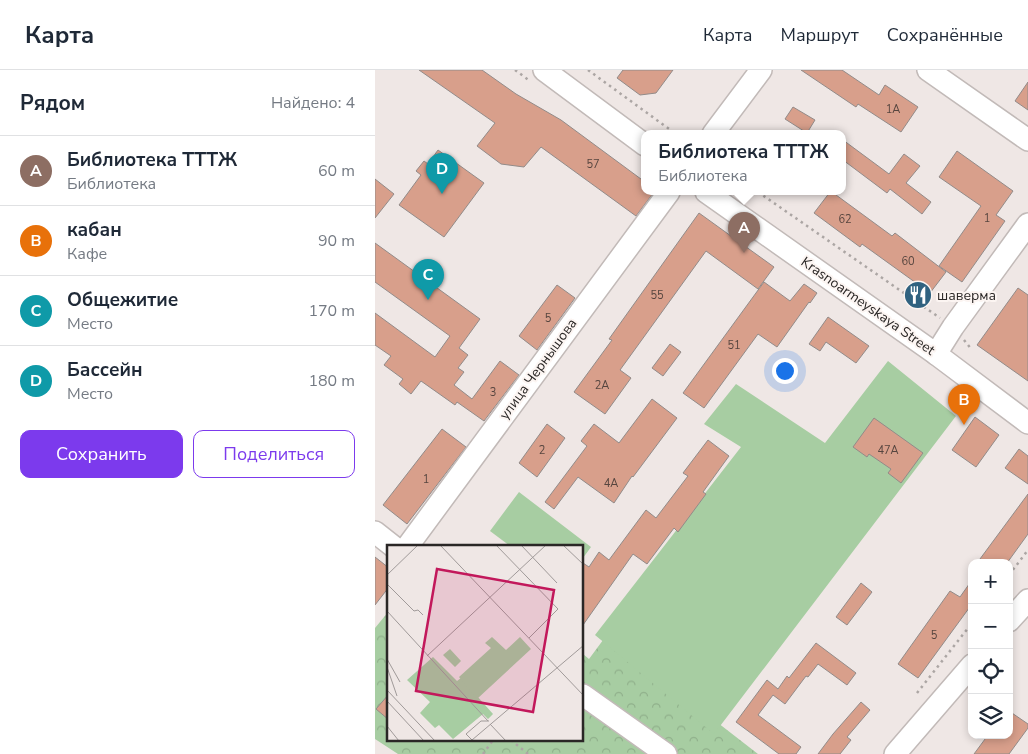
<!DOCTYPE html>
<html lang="ru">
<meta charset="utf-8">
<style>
:root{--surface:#fff;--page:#f2f2f3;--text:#1f2937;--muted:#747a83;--line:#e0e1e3;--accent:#7c3aed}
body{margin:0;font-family:"Nunito Sans",sans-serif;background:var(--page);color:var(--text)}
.controls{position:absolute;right:15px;bottom:15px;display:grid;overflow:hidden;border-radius:10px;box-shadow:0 2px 8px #0003}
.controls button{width:45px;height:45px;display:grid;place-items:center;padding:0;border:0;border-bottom:1px solid var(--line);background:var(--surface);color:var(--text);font:25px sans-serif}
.you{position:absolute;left:409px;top:300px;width:18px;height:18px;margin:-12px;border:4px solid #fff;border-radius:50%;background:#1a73e8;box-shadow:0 0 0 8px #1a73e833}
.badge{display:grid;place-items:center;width:32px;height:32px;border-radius:50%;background:var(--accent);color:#fff;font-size:16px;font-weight:700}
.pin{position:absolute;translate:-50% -41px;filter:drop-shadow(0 1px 2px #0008)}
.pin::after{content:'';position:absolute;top:26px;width:18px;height:15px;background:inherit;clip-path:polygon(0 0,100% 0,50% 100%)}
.popup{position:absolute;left:266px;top:60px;width:205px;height:65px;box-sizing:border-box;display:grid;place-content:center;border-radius:10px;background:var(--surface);filter:drop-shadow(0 1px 4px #0005);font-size:16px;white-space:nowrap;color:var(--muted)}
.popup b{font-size:19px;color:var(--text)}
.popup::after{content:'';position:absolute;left:50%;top:100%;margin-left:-10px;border:10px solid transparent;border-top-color:var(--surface)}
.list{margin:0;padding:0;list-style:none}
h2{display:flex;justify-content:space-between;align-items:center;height:65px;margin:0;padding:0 20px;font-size:21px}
h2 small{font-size:16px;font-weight:400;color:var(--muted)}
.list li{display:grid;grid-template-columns:32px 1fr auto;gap:15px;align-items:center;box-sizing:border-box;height:70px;padding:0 20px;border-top:1px solid var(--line)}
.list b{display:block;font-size:19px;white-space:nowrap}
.list p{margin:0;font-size:16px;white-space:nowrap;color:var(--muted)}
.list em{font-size:16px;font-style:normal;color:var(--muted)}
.actions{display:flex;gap:10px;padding:15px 20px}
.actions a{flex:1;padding:11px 0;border:1px solid var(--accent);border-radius:10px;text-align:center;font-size:18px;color:var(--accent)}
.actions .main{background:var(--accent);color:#fff}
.icon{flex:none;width:28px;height:28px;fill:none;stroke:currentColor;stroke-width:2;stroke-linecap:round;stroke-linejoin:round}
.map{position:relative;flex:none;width:653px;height:684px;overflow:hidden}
header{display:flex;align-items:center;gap:30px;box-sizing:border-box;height:70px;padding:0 25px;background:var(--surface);border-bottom:1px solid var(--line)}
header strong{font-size:24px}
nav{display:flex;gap:28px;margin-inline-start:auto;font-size:18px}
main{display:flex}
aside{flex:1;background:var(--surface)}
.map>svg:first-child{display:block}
.park{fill:url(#park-crowns)}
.garden{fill:#a7cda2}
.building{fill:#d89f8b;stroke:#928b89}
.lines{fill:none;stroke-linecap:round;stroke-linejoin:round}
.minor-casing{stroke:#c2bab8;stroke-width:24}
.path{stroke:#aca6a4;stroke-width:2.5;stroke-dasharray:2.5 4;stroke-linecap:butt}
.minor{stroke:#fff;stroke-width:21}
.labels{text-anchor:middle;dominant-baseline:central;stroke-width:4;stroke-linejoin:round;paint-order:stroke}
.number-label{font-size:11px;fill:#56453f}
.poi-label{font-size:14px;fill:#2a2726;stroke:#fcf5f2;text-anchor:start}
.street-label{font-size:14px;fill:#2a2726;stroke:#fcf5f2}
.inset-road{fill:none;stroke:#a09a99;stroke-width:1}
.view{fill:#c2185b;fill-opacity:0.15;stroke:#c2185b;stroke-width:2.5}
.inset-edge{fill:none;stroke:#2a2726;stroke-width:2.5}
</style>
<header>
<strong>Карта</strong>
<nav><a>Карта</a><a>Маршрут</a><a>Сохранённые</a></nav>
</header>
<main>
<aside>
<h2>Рядом<small>Найдено: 4</small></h2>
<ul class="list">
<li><span class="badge" style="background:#8d6e63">A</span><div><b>Библиотека ТТТЖ</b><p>Библиотека</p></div><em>60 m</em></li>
<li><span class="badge" style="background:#e8710a">B</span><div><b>кабан</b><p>Кафе</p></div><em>90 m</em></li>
<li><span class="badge" style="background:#0f9aa8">C</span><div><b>Общежитие</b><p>Место</p></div><em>170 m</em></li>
<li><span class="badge" style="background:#0f9aa8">D</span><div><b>Бассейн</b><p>Место</p></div><em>180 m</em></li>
</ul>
<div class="actions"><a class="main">Сохранить</a><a>Поделиться</a></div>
</aside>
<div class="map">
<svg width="653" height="684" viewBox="0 0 653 684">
<defs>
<pattern id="park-crowns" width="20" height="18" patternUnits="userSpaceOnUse" patternTransform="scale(1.25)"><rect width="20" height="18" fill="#a7cda2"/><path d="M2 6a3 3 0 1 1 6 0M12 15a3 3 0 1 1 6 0" fill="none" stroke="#90b08b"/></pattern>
</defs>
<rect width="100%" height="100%" fill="#efe7e5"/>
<polygon class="park" points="14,541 14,670 208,670 208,584 214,589 231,566 383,684 23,684 0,669 0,558"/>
<g class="garden">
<polygon points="513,291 581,346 339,664 220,565 366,377 329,354 361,314 450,373"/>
<polygon points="144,422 216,477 208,488 208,477 135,476 115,461"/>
</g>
<g class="building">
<polygon points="44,0 107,0 141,24 186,50 270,112 270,122 279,122 261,146 166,77 149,97 126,94 102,76 120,53"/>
<polygon points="248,0 298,0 281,23 265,25 242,8"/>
<polygon points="426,0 467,0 504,25 510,15 543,37 526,62 483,34 481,37"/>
<polygon points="653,12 653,40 640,31"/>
<polygon points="418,37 440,50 432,63 410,49"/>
<polygon points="468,70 514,104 529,84 545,96 531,113 556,132 547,144 515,119 512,123 468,90"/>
<polygon points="63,80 109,113 69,167 24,135 46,105 41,101 49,91 53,94"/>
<polygon points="582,81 638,121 621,145 630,151 587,212 564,196 606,136 564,107"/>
<polygon points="0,109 19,124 0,148"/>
<polygon points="455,122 457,122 517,166 520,163 571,202 555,223 487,174 485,177 439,143"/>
<polygon points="324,143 399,197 383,219 331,181 245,300 256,308 230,344 199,322 237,270 234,269"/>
<polygon points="0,173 105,249 84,278 93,285 83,298 89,302 79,315 97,329 125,291 144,305 109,351 82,332 80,335 46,311 36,324 24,314 28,309 9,295 16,286 0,275 0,243 60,287 75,266 0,212"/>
<polygon points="389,212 415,231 429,214 442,223 435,233 434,232 402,277 383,264 329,338 308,323"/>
<polygon points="182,215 200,228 162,280 144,266"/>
<polygon points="643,218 653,225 653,311 602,275"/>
<polygon points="453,247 494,276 481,293 451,272 445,281 434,274"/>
<polygon points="295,274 306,282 288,306 277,298"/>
<polygon points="277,329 302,348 258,407 257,406 239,433 203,407 179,439 170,432 212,376 206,371 219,354 244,373"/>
<polygon points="600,347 624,365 601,397 577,380"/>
<polygon points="499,348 548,383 526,413 513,403 516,399 494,384 492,387 478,377"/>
<polygon points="172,354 190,368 162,407 144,393"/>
<polygon points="67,359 91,377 32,454 8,435"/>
<polygon points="333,370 354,386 328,422 331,424 303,462 299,458 272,494 258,484 208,555 208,493 214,497 224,482 234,490 271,440 281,448 313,406 308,403"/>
<polygon points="644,379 653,386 653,414 630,398"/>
<polygon points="653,424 653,464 632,493 602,493"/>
<polygon points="0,487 14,498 14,517 0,535"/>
<polygon points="597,510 597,534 543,608 523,594 575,521 585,527"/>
<polygon points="486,513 497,522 472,555 461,547"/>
<polygon points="441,573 481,603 472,615 443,594 433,607 431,606 410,634 398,625 383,645 426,677 421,684 404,684 361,652 392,610 403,619 412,606 414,608"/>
<polygon points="14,624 14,650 1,639"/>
<polygon points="486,632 495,640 472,667 476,670 465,684 443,684 458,664"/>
<polygon points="634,641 653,654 653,658 634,684 599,684 613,665 634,665"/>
</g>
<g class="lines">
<defs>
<g id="minor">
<polyline points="169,0 270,75"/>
<polyline points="553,0 653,70"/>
<polyline points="338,64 386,0"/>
<polyline points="331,122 561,284 653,353"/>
<polyline points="561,284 578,257 653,154"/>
<polyline points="0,462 19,477"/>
<polyline points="32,477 294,122"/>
<polyline points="634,551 653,530"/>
<polyline points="208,625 291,684"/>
<polyline points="520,684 597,595"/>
</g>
</defs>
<use href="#minor" class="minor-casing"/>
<g class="path">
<polyline points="140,0 155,11"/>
<polyline points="213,0 301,64"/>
<polyline points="383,122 565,248"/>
<polyline points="589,270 597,280"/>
<polyline points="634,505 653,480"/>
<polyline points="542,623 597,553"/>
<polyline points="136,670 153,684"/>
<polyline points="108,684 118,670"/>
</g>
<use href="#minor" class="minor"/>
</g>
<defs>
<symbol id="restaurant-disc" viewBox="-11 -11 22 22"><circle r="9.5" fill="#306280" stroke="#fcf5f2"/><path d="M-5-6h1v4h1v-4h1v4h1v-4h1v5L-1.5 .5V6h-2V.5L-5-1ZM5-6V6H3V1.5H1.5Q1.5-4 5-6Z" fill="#fff"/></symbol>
</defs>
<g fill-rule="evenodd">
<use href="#restaurant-disc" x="527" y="209" width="32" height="32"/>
</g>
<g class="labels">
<g class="number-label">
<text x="518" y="39">1А</text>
<text x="218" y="94">57</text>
<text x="612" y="148">1</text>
<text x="470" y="149">62</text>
<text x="533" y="191">60</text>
<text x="282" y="225">55</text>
<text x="173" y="248">5</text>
<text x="359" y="275">51</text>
<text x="227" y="315">2А</text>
<text x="118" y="322">3</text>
<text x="167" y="380">2</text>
<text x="513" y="380">47А</text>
<text x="51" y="409">1</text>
<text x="236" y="413">4А</text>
<text x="559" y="565">5</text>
</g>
<g class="poi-label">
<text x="562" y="225">шаверма</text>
</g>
<g class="street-label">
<text transform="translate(493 236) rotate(35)">Krasnoarmeyskaya Street</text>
<text transform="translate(163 299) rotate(-54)">улица Чернышова</text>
</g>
</g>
<g transform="translate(12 475)">
<rect width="196" height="196" fill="#efe7e5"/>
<path d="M46,112l24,24 4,-3 32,36 -5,5 -5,-5 -30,25 -14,-14 -4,3 -15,-15 10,-11 -23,-22z" fill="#a7cda2"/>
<path d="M105,92l14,13 14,-13 11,12 -54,50 -18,-22 32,-29 -6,-5zM63,104l11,12 -6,6 -12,-12z" fill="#a7cda2"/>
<path class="inset-road" d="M53,0l144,151M109,0l62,64 -29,29M134,0l36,38M176,0l21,20M0,30l31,-30M0,39l27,27 4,-1 5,5M0,66l101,110M40,111l119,-111M0,114l13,23M0,122l10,29M0,145l48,51M0,156l37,40M103,179l16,17M0,181l12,15M85,195l112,-95M86,196l-7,-7 15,-13h8"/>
<path class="view" d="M50,24l117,21 -21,122 -117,-21z"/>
<rect width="196" height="196" class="inset-edge"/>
</g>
</svg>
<div class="controls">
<button>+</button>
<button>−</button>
<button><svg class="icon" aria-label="locate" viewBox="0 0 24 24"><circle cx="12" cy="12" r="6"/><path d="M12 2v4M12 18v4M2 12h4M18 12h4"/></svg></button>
<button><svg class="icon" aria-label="layers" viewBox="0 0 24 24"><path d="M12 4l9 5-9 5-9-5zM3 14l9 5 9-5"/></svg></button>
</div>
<div class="you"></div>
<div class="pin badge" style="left:369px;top:183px;background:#8d6e63">A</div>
<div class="popup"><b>Библиотека ТТТЖ</b>Библиотека</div>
<div class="pin badge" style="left:589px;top:355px;background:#e8710a">B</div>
<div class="pin badge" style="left:53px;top:230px;background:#0f9aa8">C</div>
<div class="pin badge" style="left:67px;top:124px;background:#0f9aa8">D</div>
</div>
</main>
